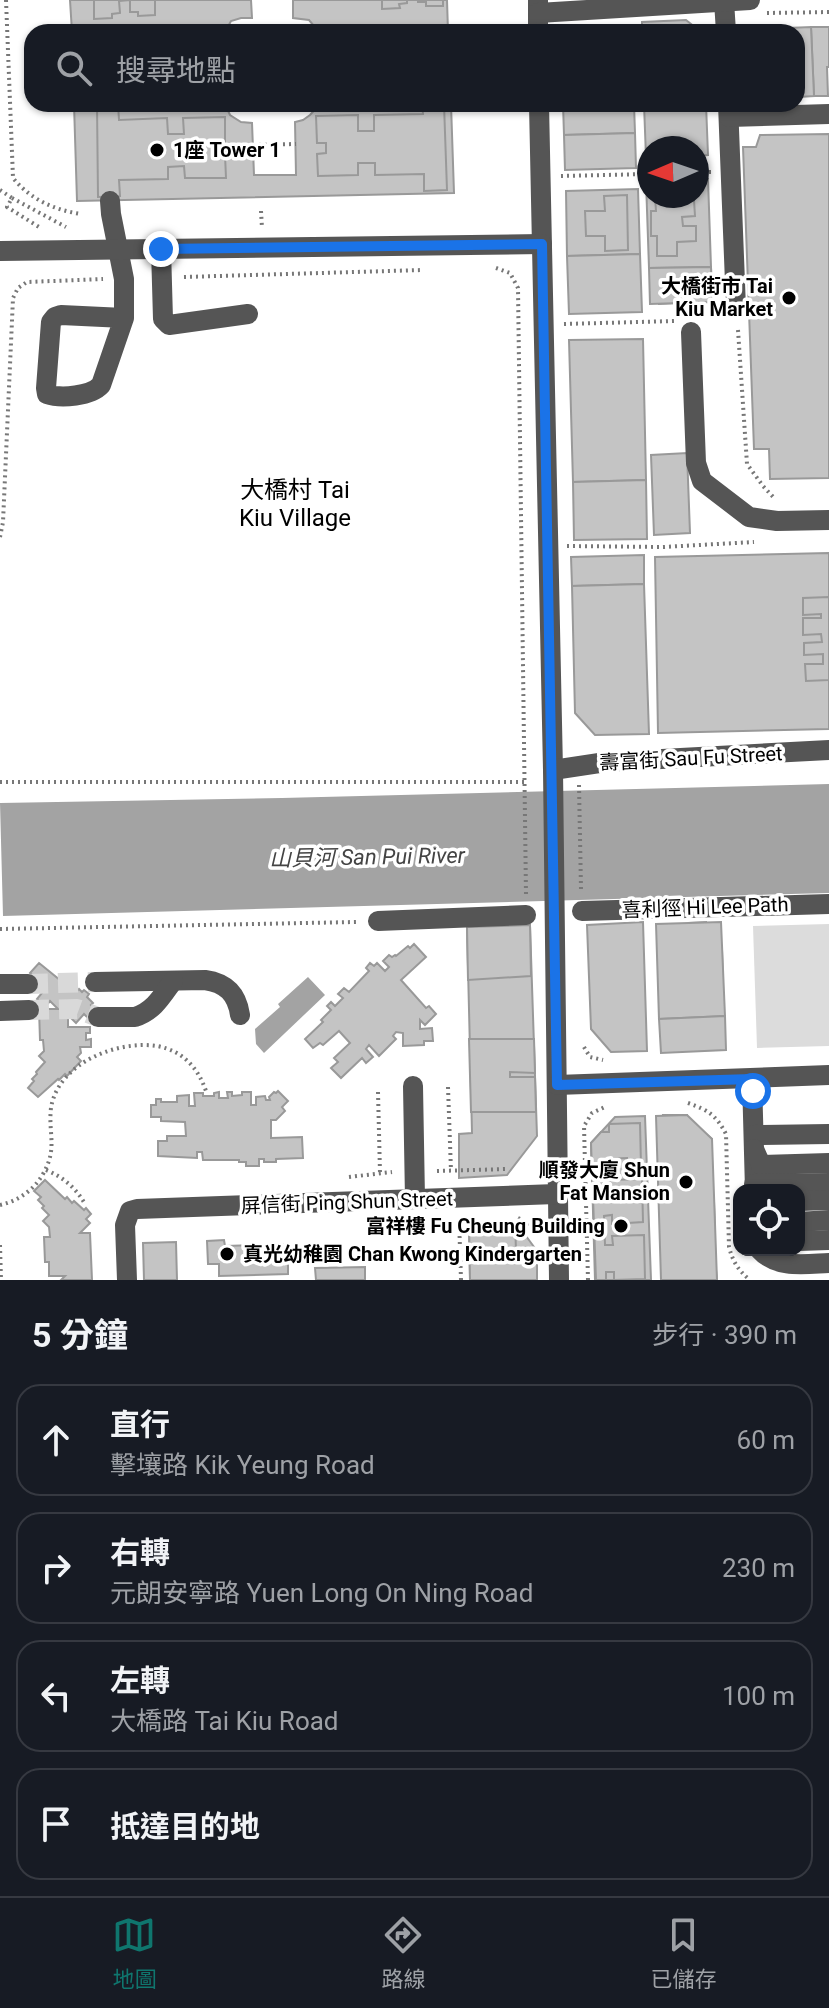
<!DOCTYPE html>
<html lang="zh-TW">
<meta charset="utf-8">
<style>
:root{--surface:#171b24;--page:#20242c;--text:#f1f3f6;--muted:#9ea1a6;--line:#363941;--accent:#0f766e}
body{margin:0;font-family:Roboto,"Noto Sans TC",sans-serif;background:var(--page);color:var(--text)}
.controls{position:absolute;right:24px;bottom:24px;display:grid;overflow:hidden;border-radius:16px;box-shadow:0 2px 6px #0004}
.controls button{width:72px;height:72px;display:grid;place-items:center;padding:0;border:0;border-bottom:2px solid var(--line);background:var(--surface);color:var(--text);font:40px sans-serif}
.compass{position:absolute;left:637px;top:136px;width:72px;height:72px;border-radius:50%;background:var(--surface);box-shadow:0 2px 6px #0004;rotate:268deg}
.stop{position:absolute;width:24px;height:24px;margin:-18px;border:6px solid #1a73e8;border-radius:50%;background:#fff}
.stop.end{background:#1a73e8;border-color:#fff;box-shadow:0 2px 8px #0008}
.list{margin:0;padding:0;list-style:none}
h2{display:flex;justify-content:space-between;align-items:center;height:104px;margin:0;padding:0 32px;font-size:34px}
h2 small{font-size:26px;font-weight:400;color:var(--muted)}
.list li{display:grid;grid-template-columns:52px 1fr auto;gap:24px;align-items:center;box-sizing:border-box;height:112px;margin:0 16px 16px;padding:0 16px;border:2px solid var(--line);border-radius:24px}
.list b{display:block;font-size:30px;white-space:nowrap}
.list p{margin:0;font-size:26px;white-space:nowrap;color:var(--muted)}
.list em{font-size:26px;font-style:normal;color:var(--muted)}
.icon{flex:none;width:44px;height:44px;fill:none;stroke:currentColor;stroke-width:2;stroke-linecap:round;stroke-linejoin:round}
.map{position:relative;flex:none;width:829px;height:1280px;overflow:hidden}
.search{position:absolute;background:var(--surface);box-shadow:0 2px 6px #0004;left:24px;right:24px;top:24px;height:88px;display:flex;align-items:center;gap:20px;box-sizing:border-box;padding:0 28px;border-radius:24px;color:var(--muted);font-size:30px}
.sheet{height:616px;background:var(--surface)}
nav{display:flex;justify-content:space-around;align-items:center;box-sizing:border-box;height:112px;border-top:2px solid var(--line);background:var(--surface);font-size:22px;color:var(--muted)}
nav a{display:grid;justify-items:center;gap:4px}
nav .on{color:var(--accent)}
.map>svg:first-child{display:block}
.green{fill:#dcdcdc}
.water{fill:#a3a3a3}
.building{fill:#c4c4c4;stroke:#999;stroke-width:2}
.lines{fill:none;stroke-linecap:round;stroke-linejoin:round}
.minor-tunnel{stroke:#d9d9d9;stroke-width:20;stroke-dasharray:20 10;stroke-linecap:butt}
.path{stroke:#777;stroke-width:4;stroke-dasharray:2 4;stroke-linecap:butt}
.minor{stroke:#555;stroke-width:20}
.route{stroke:#1a73e8;stroke-width:10}
.poi-dot{fill:#000;stroke:#fff;stroke-width:3}
.labels{text-anchor:middle;dominant-baseline:central;stroke-width:7;stroke-linejoin:round;paint-order:stroke}
.poi-label{font-size:20px;font-weight:bold;fill:#000;stroke:#fff;text-anchor:end}
.street-label{font-size:20px;fill:#000;stroke:#fff}
.water-label{font-size:22px;font-style:italic;fill:#444;stroke:#fff}
.quarter-label{font-size:24px;fill:#000;stroke:#fff}
</style>
<div class="map">
<svg width="829" height="1280" viewBox="0 0 829 1280">
<rect width="100%" height="100%" fill="#fff"/>
<polygon class="green" points="829,924 829,1046 757,1048 753,926"/>
<g class="water">
<polygon points="829,784 829,893 3,916 0,803 282,798"/>
<polygon points="308,977 325,995 264,1053 256,1044 255,1029 280,1007 278,1004"/>
</g>
<g class="building">
<polygon points="70,0 251,0 252,18 241,18 231,21 225,32 72,32"/>
<polygon points="94,0 155,0 155,15 138,16 138,12 130,12 130,0 119,1 120,13 112,14 112,18 94,19"/>
<polygon points="293,0 447,0 448,32 319,32 309,20 293,18"/>
<polygon points="382,0 407,0 407,3 399,4 400,8 382,9"/>
<polygon points="418,0 443,0 443,6 426,6 426,2 418,2"/>
<polygon points="686,20 701,32 642,32 642,22"/>
<polygon points="811,27 829,27 829,67 827,67 828,96 814,96"/>
<polygon points="811,27 814,96 799,97 797,32 787,32 787,28"/>
<rect x="763" y="28" width="24" height="4"/>
<polygon points="763,28 763,32 739,32 739,29"/>
<polygon points="74,104 225,104 230,115 241,122 252,123 254,175 296,175 295,122 303,120 310,115 320,104 451,104 454,193 77,201"/>
<polygon points="118,104 119,120 167,118 168,134 184,134 183,118 225,117 225,144 216,145 217,155 225,155 226,178 185,178 184,166 168,167 168,179 119,180 120,196 98,197 97,105"/>
<polygon points="422,104 444,104 447,190 424,191 424,174 375,175 375,163 358,163 358,175 318,176 317,154 326,153 326,143 317,143 316,116 358,115 358,131 374,131 374,115 423,114"/>
<polygon points="563,104 634,104 635,133 564,135"/>
<polygon points="644,104 706,104 708,155 697,156 697,148 649,148 649,157 646,157"/>
<polygon points="635,133 636,168 565,170 564,135"/>
<polygon points="829,134 829,478 770,479 769,449 754,449 743,147 756,147 760,135"/>
<polygon points="697,179 708,179 711,267 649,268 646,181 649,181 649,196 697,196"/>
<polygon points="638,189 640,254 567,256 566,191"/>
<polygon points="627,195 628,250 605,251 605,236 586,236 585,211 605,211 604,196"/>
<polygon points="655,196 675,196 675,200 694,200 695,216 682,217 683,226 696,226 696,241 677,242 677,256 657,256 657,236 651,236 651,211 656,211"/>
<polygon points="640,254 642,312 569,314 567,256"/>
<polygon points="711,267 712,302 691,303 691,293 675,294 675,303 659,304 658,286 669,286 669,274 689,274 688,268"/>
<polygon points="711,267 712,302 650,304 649,268"/>
<polygon points="643,339 646,480 573,482 569,340"/>
<polygon points="687,453 690,533 654,535 651,455"/>
<polygon points="646,480 647,539 574,540 573,482"/>
<polygon points="829,553 829,729 658,733 655,557"/>
<polygon points="644,555 644,584 572,586 571,557"/>
<polygon points="644,584 649,734 595,735 575,713 572,586"/>
<polygon points="829,597 829,680 806,681 805,664 823,664 823,654 804,655 804,643 822,642 821,634 803,635 803,618 821,618 821,614 803,615 803,598"/>
<polygon points="643,922 647,1051 611,1052 591,1029 587,925"/>
<polygon points="706,922 706,950 722,950 723,984 709,984 710,1017 692,1018 691,985 678,985 676,951 690,950 689,923"/>
<polygon points="721,922 725,1016 659,1019 656,924"/>
<polygon points="530,925 537,1136 507,1175 459,1178 459,1134 472,1133 467,927"/>
<polygon points="530,925 531,976 468,980 467,927"/>
<polygon points="414,944 426,957 401,980 426,1008 429,1006 436,1014 425,1025 420,1020 420,1029 432,1028 433,1041 424,1041 424,1045 403,1046 403,1033 396,1032 393,1036 396,1039 379,1056 369,1045 366,1049 373,1057 366,1063 362,1058 341,1078 331,1068 338,1062 334,1058 350,1043 339,1031 323,1045 320,1043 313,1048 305,1039 323,1022 321,1020 331,1010 327,1006 331,1002 335,1006 343,998 338,994 344,988 349,992 369,971 366,968 370,963 374,966 377,963 385,971 389,967 383,961 389,955 392,957 395,955 396,956 408,946 410,948"/>
<polygon points="39,963 60,980 63,976 78,990 79,989 82,992 84,990 89,994 87,997 93,1003 91,1005 98,1011 90,1020 84,1014 76,1023 68,1015 68,1027 90,1027 90,1033 86,1033 86,1040 91,1039 91,1047 80,1047 81,1053 77,1057 81,1061 67,1076 65,1074 59,1080 58,1079 38,1097 28,1088 34,1081 32,1079 37,1074 36,1072 45,1062 39,1056 44,1051 43,1040 40,1040 39,1009 58,1009 50,1001 45,1007 37,999 42,993 34,981 36,979 30,973"/>
<polygon points="725,1016 726,1050 661,1053 659,1019"/>
<polygon points="469,1039 534,1039 535,1073 510,1072 510,1077 535,1077 536,1112 471,1112"/>
<polygon points="278,1091 288,1101 282,1107 285,1111 276,1120 271,1120 271,1138 302,1137 303,1158 276,1159 276,1162 264,1162 264,1159 259,1159 259,1166 246,1166 246,1162 239,1162 239,1160 203,1160 202,1152 197,1152 197,1158 158,1156 158,1141 167,1141 167,1136 186,1136 185,1122 161,1121 161,1117 151,1117 151,1105 156,1105 156,1099 161,1099 161,1102 177,1102 177,1096 189,1095 189,1106 195,1106 194,1093 203,1093 203,1096 214,1096 214,1093 219,1092 219,1098 228,1098 227,1092 232,1092 232,1096 242,1095 242,1092 251,1092 251,1105 256,1105 256,1097 265,1096 266,1100 270,1100 269,1097 274,1092 276,1093"/>
<polygon points="663,1115 687,1115 687,1134 706,1134 712,1139 712,1163 688,1164 689,1202 714,1202 715,1232 690,1232 692,1271 716,1270 717,1280 668,1280"/>
<polygon points="687,1115 712,1139 717,1280 661,1280 656,1116"/>
<polygon points="645,1116 651,1280 595,1280 591,1143 615,1117"/>
<polygon points="640,1123 641,1166 627,1167 627,1158 602,1159 603,1189 611,1188 610,1180 642,1179 643,1222 612,1224 612,1215 604,1216 605,1245 613,1245 612,1236 644,1235 645,1279 614,1280 614,1272 606,1272 606,1280 596,1280 591,1143 601,1132 609,1132 609,1124"/>
<polygon points="45,1180 65,1199 67,1197 72,1203 74,1201 84,1210 86,1208 91,1214 86,1219 90,1223 80,1233 90,1233 92,1280 61,1280 65,1276 49,1276 49,1262 45,1262 44,1237 50,1237 49,1227 43,1221 49,1215 42,1208 44,1206 38,1200 41,1197 34,1191"/>
<polygon points="515,1221 537,1251 537,1280 470,1280 469,1223"/>
<polygon points="515,1221 516,1251 537,1251 537,1280 470,1280 469,1223"/>
<polygon points="224,1240 225,1246 288,1244 288,1274 219,1276 219,1264 208,1264 207,1241"/>
<polygon points="176,1242 177,1280 144,1280 143,1243"/>
<polygon points="365,1267 365,1280 316,1280 315,1268"/>
</g>
<g class="lines">
<g class="minor-tunnel">
<polyline points="28,984 95,982"/>
<polyline points="29,1010 77,1009 98,1017"/>
</g>
<g class="path">
<path d="M6,0l7,178c17,21 41,32 68,36"/>
<polyline points="767,13 829,12"/>
<polyline points="253,145 296,144"/>
<polyline points="697,172 711,172"/>
<polyline points="561,176 649,174"/>
<polyline points="0,190 12,198 7,207 39,227"/>
<polyline points="12,198 66,227"/>
<polyline points="261,211 262,228"/>
<polyline points="496,268 510,273 518,288 526,894"/>
<polyline points="184,277 423,270"/>
<polyline points="564,324 675,321"/>
<polyline points="738,330 747,464 763,486 775,499"/>
<polyline points="0,537 3,522 13,298 18,288 27,282 103,279"/>
<polyline points="567,546 663,547 754,542"/>
<polyline points="0,782 525,782"/>
<polyline points="579,785 581,889"/>
<polyline points="0,929 356,922"/>
<polyline points="584,1047 590,1057 603,1060"/>
<polyline points="448,1087 451,1171"/>
<polyline points="378,1092 380,1173"/>
<path d="M688,1103c20,7 28,12 38,31l3,113c4,15 9,23 21,33"/>
<path d="M46,1170c17,7 30,18 39,34"/>
<polyline points="437,1171 507,1169"/>
<polyline points="349,1177 392,1172"/>
<path d="M0,1205c18,-4 34,-15 43,-31 15,-26 5,-40 8,-66 7,-45 66,-68 106,-62 27,5 42,23 50,48"/>
<polyline points="459,1218 461,1280"/>
<polyline points="518,1218 532,1225 537,1231"/>
<polyline points="0,1245 1,1280"/>
<polyline points="588,1280 584,1126 592,1113 607,1106"/>
</g>
<g class="minor">
<polyline points="538,0 538,32"/>
<polyline points="724,1 726,32"/>
<polyline points="538,13 750,0"/>
<polyline points="539,104 553,770 559,1280"/>
<polyline points="728,104 736,308"/>
<polyline points="729,117 829,114"/>
<path d="M110,201l1,13 13,65v39l-23,67c-10,11 -40,14 -54,9l-1,-6 5,-66 4,-5 6,-2 63,3"/>
<polyline points="161,249 163,319 169,325 248,314"/>
<polyline points="0,251 542,244"/>
<polyline points="691,332 696,463 702,481 749,517 777,521 829,520"/>
<polyline points="553,770 606,762 829,750"/>
<polyline points="582,911 829,904"/>
<polyline points="378,921 526,915"/>
<path d="M95,982l110,-2c21,3 32,14 35,35"/>
<polyline points="0,984 28,984"/>
<polyline points="0,1011 29,1010"/>
<path d="M98,1017h37c19,-6 27,-21 38,-36"/>
<polyline points="752,1079 755,1190"/>
<polyline points="557,1085 829,1075"/>
<polyline points="413,1086 415,1199"/>
<polyline points="754,1135 829,1134"/>
<polyline points="754,1149 761,1165 829,1163"/>
<polyline points="754,1184 829,1183"/>
<polyline points="799,1201 829,1200"/>
<polyline points="799,1222 829,1220"/>
<polyline points="799,1241 829,1240"/>
<path d="M760,1250c17,19 45,14 69,13"/>
<polyline points="127,1280 125,1225 130,1211 137,1209 556,1194"/>
</g>
</g>
<g class="lines">
<polyline class="route" points="161,249 542,244 557,1085 752,1079 753,1091"/>
</g>
<g class="poi-dot">
<circle cx="157" cy="150" r="8"/>
<circle cx="789" cy="298" r="8"/>
<circle cx="686" cy="1182" r="8"/>
<circle cx="621" cy="1226" r="8"/>
<circle cx="227" cy="1254" r="8"/>
</g>
<g class="labels">
<g class="poi-label">
<text x="173" y="150" text-anchor="start">1座 Tower 1</text>
<text x="773" y="286">大橋街市 Tai<tspan x="773" dy="23">Kiu Market</tspan></text>
<text x="670" y="1170">順發大廈 Shun<tspan x="670" dy="23">Fat Mansion</tspan></text>
<text x="605" y="1226">富祥樓 Fu Cheung Building</text>
<text x="243" y="1254" text-anchor="start">真光幼稚園 Chan Kwong Kindergarten</text>
</g>
<g class="street-label">
<text transform="translate(691 758) rotate(-3)">壽富街 Sau Fu Street</text>
<text transform="translate(705 907) rotate(-2)">喜利徑 Hi Lee Path</text>
<text transform="translate(347 1202) rotate(-2)">屏信街 Ping Shun Street</text>
</g>
<g class="water-label">
<text transform="translate(367 857) rotate(-1)">山貝河 San Pui River</text>
</g>
<g class="quarter-label">
<text x="295" y="490">大橋村 Tai<tspan x="295" dy="28">Kiu Village</tspan></text>
</g>
</g>
</svg>
<div class="controls">
<button><svg class="icon" aria-label="locate" viewBox="0 0 24 24"><circle cx="12" cy="12" r="6"/><path d="M12 2v4M12 18v4M2 12h4M18 12h4"/></svg></button>
</div>
<svg class="compass" viewBox="-18 -18 36 36"><path d="M0-13l5 13h-10z" fill="#e53935"/><path d="M0 13l5-13h-10z" fill="#9ea1a6"/></svg>
<div class="stop" style="left:753px;top:1091px"></div>
<div class="stop end" style="left:161px;top:249px"></div>
<div class="search"><svg class="icon" aria-label="search" viewBox="0 0 24 24"><circle cx="10" cy="10" r="6"/><path d="M15 15l6 6"/></svg>搜尋地點</div>
</div>
<section class="sheet">
<h2>5 分鐘<small>步行 · 390 m</small></h2>
<ul class="list">
<li><svg class="icon" aria-label="ahead" viewBox="0 0 24 24"><path d="M12 20V5M6 11l6-6 6 6"/></svg><div><b>直行</b><p>擊壤路 Kik Yeung Road</p></div><em>60 m</em></li>
<li><svg class="icon" aria-label="right" viewBox="0 0 24 24"><path d="M7 20v-9h11M14 6l5 5-5 5"/></svg><div><b>右轉</b><p>元朗安寧路 Yuen Long On Ning Road</p></div><em>230 m</em></li>
<li><svg class="icon" aria-label="left" viewBox="0 0 24 24"><path d="M17 20v-9H6M10 6l-5 5 5 5"/></svg><div><b>左轉</b><p>大橋路 Tai Kiu Road</p></div><em>100 m</em></li>
<li><svg class="icon" aria-label="arrive" viewBox="0 0 24 24"><path d="M6 21V4h12l-3 4 3 4H6"/></svg><div><b>抵達目的地</b></div></li>
</ul>
</section>
<nav>
<a class="on"><svg class="icon" aria-label="map" viewBox="0 0 24 24"><path d="M3 6l6-2 6 2 6-2v14l-6 2-6-2-6 2zM9 4v14M15 6v14"/></svg>地圖</a>
<a><svg class="icon" aria-label="directions" viewBox="0 0 24 24"><path d="M12 3l9 9-9 9-9-9zM9 14v-3h6M13 9l2 2-2 2"/></svg>路線</a>
<a><svg class="icon" aria-label="saved" viewBox="0 0 24 24"><path d="M7 4h10v16l-5-4-5 4z"/></svg>已儲存</a>
</nav>
